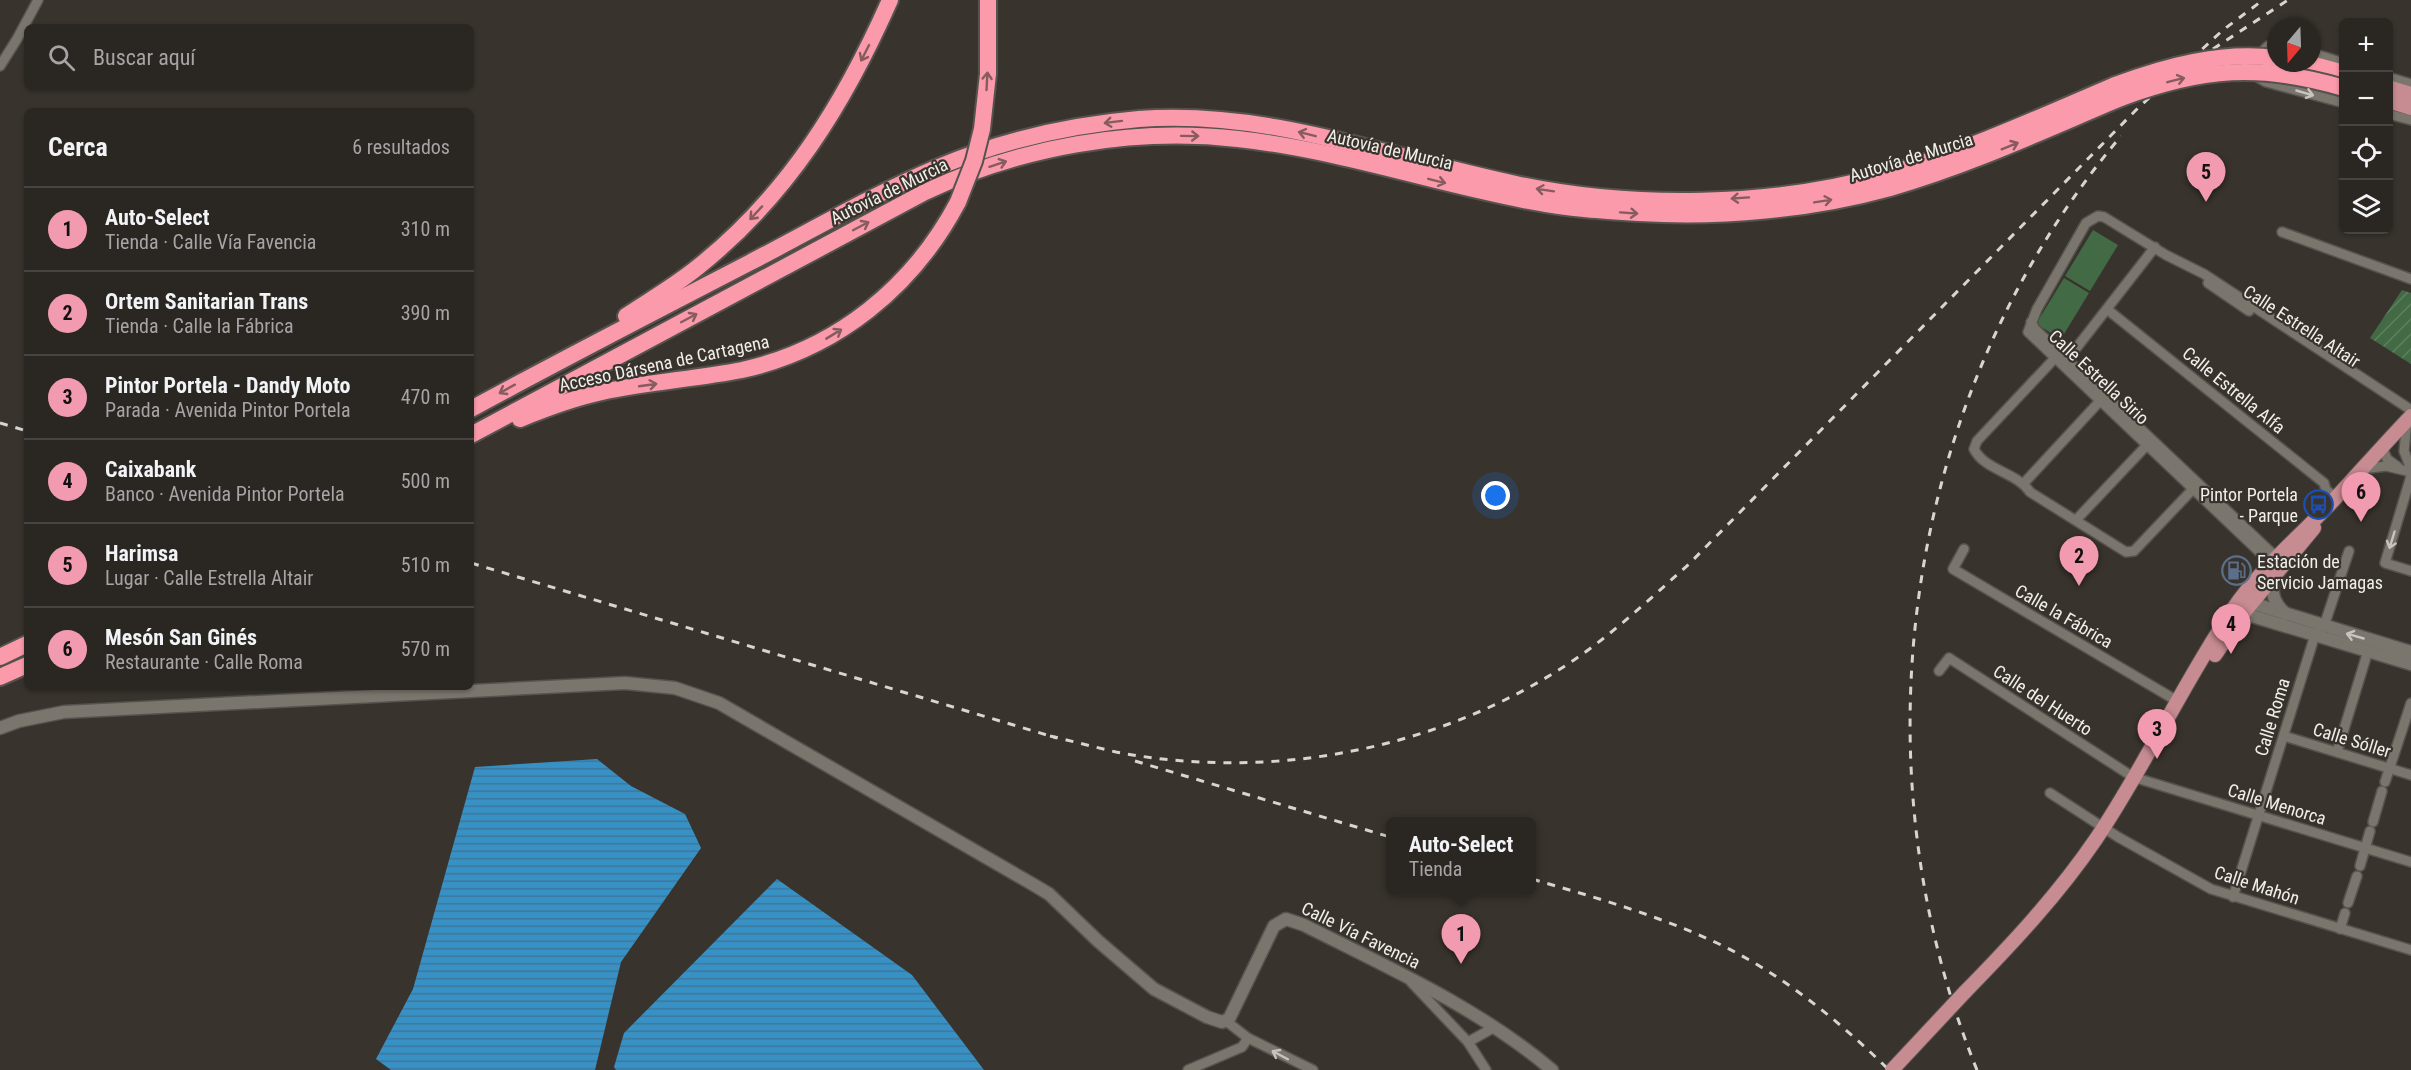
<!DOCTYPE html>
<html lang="es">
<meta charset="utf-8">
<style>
:root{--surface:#2a2622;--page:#322e2a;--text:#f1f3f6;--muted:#a5a5a5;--line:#464340;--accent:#f29ab0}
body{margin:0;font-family:"Roboto Condensed",sans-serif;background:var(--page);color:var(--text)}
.controls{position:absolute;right:18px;top:18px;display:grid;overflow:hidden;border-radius:9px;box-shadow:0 2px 4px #0004}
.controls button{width:54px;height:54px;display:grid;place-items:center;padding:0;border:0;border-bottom:2px solid var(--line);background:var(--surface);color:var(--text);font:30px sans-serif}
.compass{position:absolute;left:2267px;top:18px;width:54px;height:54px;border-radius:50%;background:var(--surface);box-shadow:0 2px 4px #0004;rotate:199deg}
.you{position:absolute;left:1496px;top:496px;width:21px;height:21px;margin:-15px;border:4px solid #fff;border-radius:50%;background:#1a73e8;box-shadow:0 0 0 9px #1a73e833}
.badge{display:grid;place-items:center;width:39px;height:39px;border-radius:50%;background:var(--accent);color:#111;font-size:20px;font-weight:700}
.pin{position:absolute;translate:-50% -50px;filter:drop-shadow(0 2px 3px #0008)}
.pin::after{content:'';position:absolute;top:32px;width:21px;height:18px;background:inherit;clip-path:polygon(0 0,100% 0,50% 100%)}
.popup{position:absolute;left:1386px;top:817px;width:150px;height:78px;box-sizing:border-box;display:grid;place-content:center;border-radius:9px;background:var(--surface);filter:drop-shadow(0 2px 4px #0005);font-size:20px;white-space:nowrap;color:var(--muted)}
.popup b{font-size:22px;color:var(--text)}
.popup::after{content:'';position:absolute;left:50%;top:100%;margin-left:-12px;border:12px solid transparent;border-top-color:var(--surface)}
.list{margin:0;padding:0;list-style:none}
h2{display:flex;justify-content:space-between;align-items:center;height:78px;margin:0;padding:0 24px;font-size:26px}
h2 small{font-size:20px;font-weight:400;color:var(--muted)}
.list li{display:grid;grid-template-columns:39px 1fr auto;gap:18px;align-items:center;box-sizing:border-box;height:84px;padding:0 24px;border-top:2px solid var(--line)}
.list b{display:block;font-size:22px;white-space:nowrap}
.list p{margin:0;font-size:20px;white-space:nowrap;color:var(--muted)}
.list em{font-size:20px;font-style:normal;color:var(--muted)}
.icon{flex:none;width:33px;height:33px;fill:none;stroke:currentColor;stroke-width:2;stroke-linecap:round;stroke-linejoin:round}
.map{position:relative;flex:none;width:2411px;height:1070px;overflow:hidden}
.search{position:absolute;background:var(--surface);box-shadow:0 2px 4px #0004;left:24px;top:24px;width:450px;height:66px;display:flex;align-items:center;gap:15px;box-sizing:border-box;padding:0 21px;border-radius:9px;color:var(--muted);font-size:22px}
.panel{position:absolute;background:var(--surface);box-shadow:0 2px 4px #0004;left:24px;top:108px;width:450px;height:582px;border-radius:9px}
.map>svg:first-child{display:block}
.green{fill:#426a44}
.garden{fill:url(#garden-furrows)}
.water{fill:url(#water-rules)}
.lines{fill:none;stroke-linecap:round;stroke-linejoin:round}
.street-casing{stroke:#56524d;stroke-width:12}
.secondary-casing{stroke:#56524d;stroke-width:15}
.primary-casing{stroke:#56524d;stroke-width:16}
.highway-casing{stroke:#56524d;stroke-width:20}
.street{stroke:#7a756d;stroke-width:9}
.secondary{stroke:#7a756d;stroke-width:12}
.primary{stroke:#c78b92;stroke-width:14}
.highway{stroke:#fb9aab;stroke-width:16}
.rail{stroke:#d8d5d1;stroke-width:3;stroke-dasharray:8 8;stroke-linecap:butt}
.primary-bridge-casing{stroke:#56524d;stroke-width:16;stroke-linecap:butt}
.highway-bridge-casing{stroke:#56524d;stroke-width:20;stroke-linecap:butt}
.primary-bridge{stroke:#c78b92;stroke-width:14}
.highway-bridge{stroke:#fb9aab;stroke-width:16}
.oneway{stroke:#865c5f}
.oneway2{stroke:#c8c4bf}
.labels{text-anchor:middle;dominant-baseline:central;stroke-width:4.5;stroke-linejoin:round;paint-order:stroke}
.street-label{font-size:18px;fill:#f2efeb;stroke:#38332d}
.poi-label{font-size:18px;fill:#f2efeb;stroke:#38332d;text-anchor:end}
</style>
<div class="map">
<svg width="2411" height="1070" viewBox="0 0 2411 1070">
<defs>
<pattern id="garden-furrows" width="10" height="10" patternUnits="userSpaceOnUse" patternTransform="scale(1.5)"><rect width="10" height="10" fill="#426a44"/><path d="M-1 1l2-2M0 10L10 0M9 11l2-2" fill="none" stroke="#5e805f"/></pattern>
<pattern id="water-rules" width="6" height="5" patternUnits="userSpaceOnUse" patternTransform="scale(1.5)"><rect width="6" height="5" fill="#3891c5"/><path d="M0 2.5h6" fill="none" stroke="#3e7799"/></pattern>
</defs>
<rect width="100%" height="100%" fill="#38332d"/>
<g class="green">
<polygon points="2093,230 2118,245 2090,291 2065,276"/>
<polygon points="2064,278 2089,293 2061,339 2036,324"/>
</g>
<polygon class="garden" points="2402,290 2411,293 2411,364 2370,338"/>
<g class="water">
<polygon points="597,759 631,786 685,814 701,848 621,962 595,1070 391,1070 376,1059 413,989 475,767"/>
<polygon points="777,879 912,975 984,1070 616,1070 614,1067 624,1033"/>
</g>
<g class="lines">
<defs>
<g id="street">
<polyline points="2312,53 2344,63"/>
<polyline points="2257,57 2268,46 2276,43"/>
<polyline points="0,66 17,39 38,0"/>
<polyline points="2255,74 2259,78 2266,82 2344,103"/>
<polyline points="2388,77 2411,84"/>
<polyline points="2388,114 2411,120"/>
<polyline points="2282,232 2411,279"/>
<polyline points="2208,283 2249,311"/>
<polyline points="2108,310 2324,483 2326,490 2336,498"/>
<polyline points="2031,322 2035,329 2276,557"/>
<path d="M2055,358l-78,83 -3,8c11,22 43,23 56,43l96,60 8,-1 59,-62"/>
<polyline points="2067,360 2155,247"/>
<polyline points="2407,421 2404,451 2411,469"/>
<polyline points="2382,447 2387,459 2398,467"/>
<polyline points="2363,469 2386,466 2411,472"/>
<polyline points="2411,476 2385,563 2411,571"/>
<polyline points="2024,483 2100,401"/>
<polyline points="2076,520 2147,445"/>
<polyline points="1964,549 1953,569 2179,702"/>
<polyline points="2271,563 2028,332 2037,309 2086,223 2098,216 2104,217 2166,255 2204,274 2411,410"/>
<polyline points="1939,671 1949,658 2133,777 2411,862"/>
<polyline points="2284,736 2411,775"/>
<polyline points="2337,752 2368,651"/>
<polyline points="2385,782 2411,703"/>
<polyline points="2050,793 2118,837 2211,889 2411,950"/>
<polyline points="2373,822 2382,791"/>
<polyline points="2360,866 2370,831"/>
<polyline points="2233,897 2315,635 2323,626 2326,620 2349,551"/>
<polyline points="2348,903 2357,876"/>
<polyline points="2340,929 2345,913"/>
<polyline points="1411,982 1468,1042 1493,1028"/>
<polyline points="1226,1021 1248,1038 1313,1070"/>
<polyline points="1468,1042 1486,1070"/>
<polyline points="1188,1070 1242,1047 1248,1038"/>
</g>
<g id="secondary">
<path d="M2275,575c-5,16 -2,28 11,39"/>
<polyline points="2250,605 2255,604 2411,652"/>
<polyline points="2246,610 2252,616 2411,664"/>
<path d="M0,728l19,-7 45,-9 561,-29 50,5 44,15 315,182 15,9 49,47 56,48 53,28 15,5 7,-3 45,-93 12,-7 18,6c85,43 175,83 248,145"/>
</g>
<g id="primary">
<polyline points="2388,87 2411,94"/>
<polyline points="2388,101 2411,108"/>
<polyline points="2215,655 2246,610 2314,528"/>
<path d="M1964,993c47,-48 94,-98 132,-154 50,-74 87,-156 137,-230 27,-40 65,-71 98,-106 27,-29 53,-59 80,-87"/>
</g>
<g id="highway">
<polyline points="2307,63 2344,73"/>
<polyline points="982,129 988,74 988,0"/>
<path d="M626,316c24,-16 50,-31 72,-49 90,-72 146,-163 192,-267"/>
<path d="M471,409c92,-50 185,-98 278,-146 62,-32 123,-68 187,-95 64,-27 133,-43 203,-49 129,-10 252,39 377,65 117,25 256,23 372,-10 78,-23 152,-57 227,-89"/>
<path d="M520,419c27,-11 54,-21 82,-27 46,-10 94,-13 140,-22 95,-21 171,-83 216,-168"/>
<path d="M471,435l454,-243c95,-45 208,-65 313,-53 101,11 197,45 296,63 35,7 70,9 105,11 82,5 171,-3 251,-25 80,-23 155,-58 231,-90"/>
<polyline points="0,657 27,644"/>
<polyline points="0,677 27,665"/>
</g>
</defs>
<use href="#street" class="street-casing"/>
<use href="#secondary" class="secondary-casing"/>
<use href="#primary" class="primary-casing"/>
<use href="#highway" class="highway-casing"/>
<use href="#street" class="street"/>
<use href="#secondary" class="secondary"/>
<use href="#primary" class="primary"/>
<use href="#highway" class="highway"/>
<g class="rail">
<polyline points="2213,49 2288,0"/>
<polyline points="0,423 27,431"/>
<polyline points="471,563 1057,738"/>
<path d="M1050,736c22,5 44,11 66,16 157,30 326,-3 458,-92 41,-28 78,-63 115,-96l447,-454 87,-80 40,-30"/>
<polyline points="1135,761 1390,837"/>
<path d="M1532,879c62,18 125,36 185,64 65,31 121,77 172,127"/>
<path d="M1977,1070c-126,-310 -72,-678 144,-934"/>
</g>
<defs>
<polyline id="primary-bridge" points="1892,1070 1964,993"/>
<g id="highway-bridge">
<path d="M2115,85c51,-19 106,-34 161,-27"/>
<path d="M2121,98c81,-30 139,-35 223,-10"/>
<polyline points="958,202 974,161 982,129"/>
</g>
</defs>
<use href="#primary-bridge" class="primary-bridge-casing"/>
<use href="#highway-bridge" class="highway-bridge-casing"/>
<use href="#primary-bridge" class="primary-bridge"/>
<use href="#highway-bridge" class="highway-bridge"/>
</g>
<defs><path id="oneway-shaft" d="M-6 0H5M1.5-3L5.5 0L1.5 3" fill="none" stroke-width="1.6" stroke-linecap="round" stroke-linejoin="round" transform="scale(1.5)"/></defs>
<g class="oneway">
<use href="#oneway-shaft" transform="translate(865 53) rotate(117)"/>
<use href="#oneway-shaft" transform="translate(2176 80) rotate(-14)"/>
<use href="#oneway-shaft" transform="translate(987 81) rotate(-87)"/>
<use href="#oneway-shaft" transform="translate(1113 122) rotate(173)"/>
<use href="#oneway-shaft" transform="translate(1307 134) rotate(-166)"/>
<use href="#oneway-shaft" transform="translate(1190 136) rotate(1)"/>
<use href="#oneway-shaft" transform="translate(2010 146) rotate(-22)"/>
<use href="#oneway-shaft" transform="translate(998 164) rotate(-18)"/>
<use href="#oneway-shaft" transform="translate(1437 181) rotate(14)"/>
<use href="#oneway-shaft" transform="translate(1545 190) rotate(-171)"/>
<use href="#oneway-shaft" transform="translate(1740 198) rotate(176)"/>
<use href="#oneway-shaft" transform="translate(1823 201) rotate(-9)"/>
<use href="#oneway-shaft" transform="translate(756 213) rotate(133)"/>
<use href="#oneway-shaft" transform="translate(1629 213) rotate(4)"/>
<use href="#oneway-shaft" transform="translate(861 226) rotate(-28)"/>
<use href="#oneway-shaft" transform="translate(689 318) rotate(-28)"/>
<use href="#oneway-shaft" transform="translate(834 334) rotate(-31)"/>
<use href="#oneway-shaft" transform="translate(648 385) rotate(-8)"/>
<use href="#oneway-shaft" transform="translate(507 389) rotate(151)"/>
</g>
<g class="oneway2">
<use href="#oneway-shaft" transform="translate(2305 93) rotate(16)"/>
<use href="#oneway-shaft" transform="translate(2392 540) rotate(107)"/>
<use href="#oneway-shaft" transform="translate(2355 636) rotate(-164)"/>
<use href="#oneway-shaft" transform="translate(1280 1055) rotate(-152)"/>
</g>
<defs>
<symbol id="bus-ring" viewBox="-11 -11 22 22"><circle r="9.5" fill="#38332d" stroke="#1a4fb4" stroke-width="1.5"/><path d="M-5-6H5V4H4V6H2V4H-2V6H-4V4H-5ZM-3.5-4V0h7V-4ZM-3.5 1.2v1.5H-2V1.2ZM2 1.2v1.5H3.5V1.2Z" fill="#1a4fb4"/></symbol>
<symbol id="fuel-ring" viewBox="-11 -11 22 22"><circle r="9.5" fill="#38332d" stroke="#5c6f8a" stroke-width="1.5"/><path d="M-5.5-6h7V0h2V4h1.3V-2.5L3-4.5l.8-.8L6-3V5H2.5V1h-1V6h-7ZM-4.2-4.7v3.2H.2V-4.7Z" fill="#5c6f8a"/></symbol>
</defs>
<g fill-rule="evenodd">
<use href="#bus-ring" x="2302" y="488" width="33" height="33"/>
<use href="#fuel-ring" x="2220" y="554" width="33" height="33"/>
</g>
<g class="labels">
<g class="street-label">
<text transform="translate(1390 149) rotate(13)">Autovía de Murcia</text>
<text transform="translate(1911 157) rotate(-17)">Autovía de Murcia</text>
<text transform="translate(889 191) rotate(-26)">Autovía de Murcia</text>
<text transform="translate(2302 326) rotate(33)">Calle Estrella Altair</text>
<text transform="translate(664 363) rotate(-12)">Acceso Dársena de Cartagena</text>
<text transform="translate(2099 377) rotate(43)">Calle Estrella Sirio</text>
<text transform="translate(2234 390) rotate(39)">Calle Estrella Alfa</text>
<text transform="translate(2064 616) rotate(30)">Calle la Fábrica</text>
<text transform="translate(2043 700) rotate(33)">Calle del Huerto</text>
<text transform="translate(2272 717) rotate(-73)">Calle Roma</text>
<text transform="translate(2352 740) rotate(17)">Calle Sóller</text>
<text transform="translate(2277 804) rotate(17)">Calle Menorca</text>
<text transform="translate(2257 885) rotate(18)">Calle Mahón</text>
<text transform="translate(1361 935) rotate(26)">Calle Vía Favencia</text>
</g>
<g class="poi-label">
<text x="2298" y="494">Pintor Portela<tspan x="2298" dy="21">- Parque</tspan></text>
<text x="2257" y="561" text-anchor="start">Estación de<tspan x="2257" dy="21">Servicio Jamagas</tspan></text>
</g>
</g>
</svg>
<div class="controls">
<button>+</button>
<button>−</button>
<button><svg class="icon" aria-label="locate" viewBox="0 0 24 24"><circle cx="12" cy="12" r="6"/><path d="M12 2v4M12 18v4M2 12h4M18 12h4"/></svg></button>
<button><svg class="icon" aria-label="layers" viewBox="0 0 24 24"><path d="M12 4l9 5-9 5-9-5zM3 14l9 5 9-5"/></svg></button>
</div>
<svg class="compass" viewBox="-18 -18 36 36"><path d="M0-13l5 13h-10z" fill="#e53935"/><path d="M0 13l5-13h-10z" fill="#a5a5a5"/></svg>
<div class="you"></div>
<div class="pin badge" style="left:1461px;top:964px">1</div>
<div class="popup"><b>Auto-Select</b>Tienda</div>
<div class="pin badge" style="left:2079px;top:586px">2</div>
<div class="pin badge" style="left:2157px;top:759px">3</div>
<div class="pin badge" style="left:2231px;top:654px">4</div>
<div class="pin badge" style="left:2206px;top:202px">5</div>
<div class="pin badge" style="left:2361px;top:522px">6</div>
<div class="search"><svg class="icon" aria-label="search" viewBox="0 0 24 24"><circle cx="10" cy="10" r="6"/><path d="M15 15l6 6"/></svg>Buscar aquí</div>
<section class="panel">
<h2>Cerca<small>6 resultados</small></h2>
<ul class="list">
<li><span class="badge">1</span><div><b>Auto-Select</b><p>Tienda · Calle Vía Favencia</p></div><em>310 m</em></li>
<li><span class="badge">2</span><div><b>Ortem Sanitarian Trans</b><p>Tienda · Calle la Fábrica</p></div><em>390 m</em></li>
<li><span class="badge">3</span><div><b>Pintor Portela - Dandy Moto</b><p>Parada · Avenida Pintor Portela</p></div><em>470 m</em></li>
<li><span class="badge">4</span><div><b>Caixabank</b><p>Banco · Avenida Pintor Portela</p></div><em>500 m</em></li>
<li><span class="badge">5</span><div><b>Harimsa</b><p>Lugar · Calle Estrella Altair</p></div><em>510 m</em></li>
<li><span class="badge">6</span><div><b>Mesón San Ginés</b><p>Restaurante · Calle Roma</p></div><em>570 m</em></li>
</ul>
</section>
</div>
